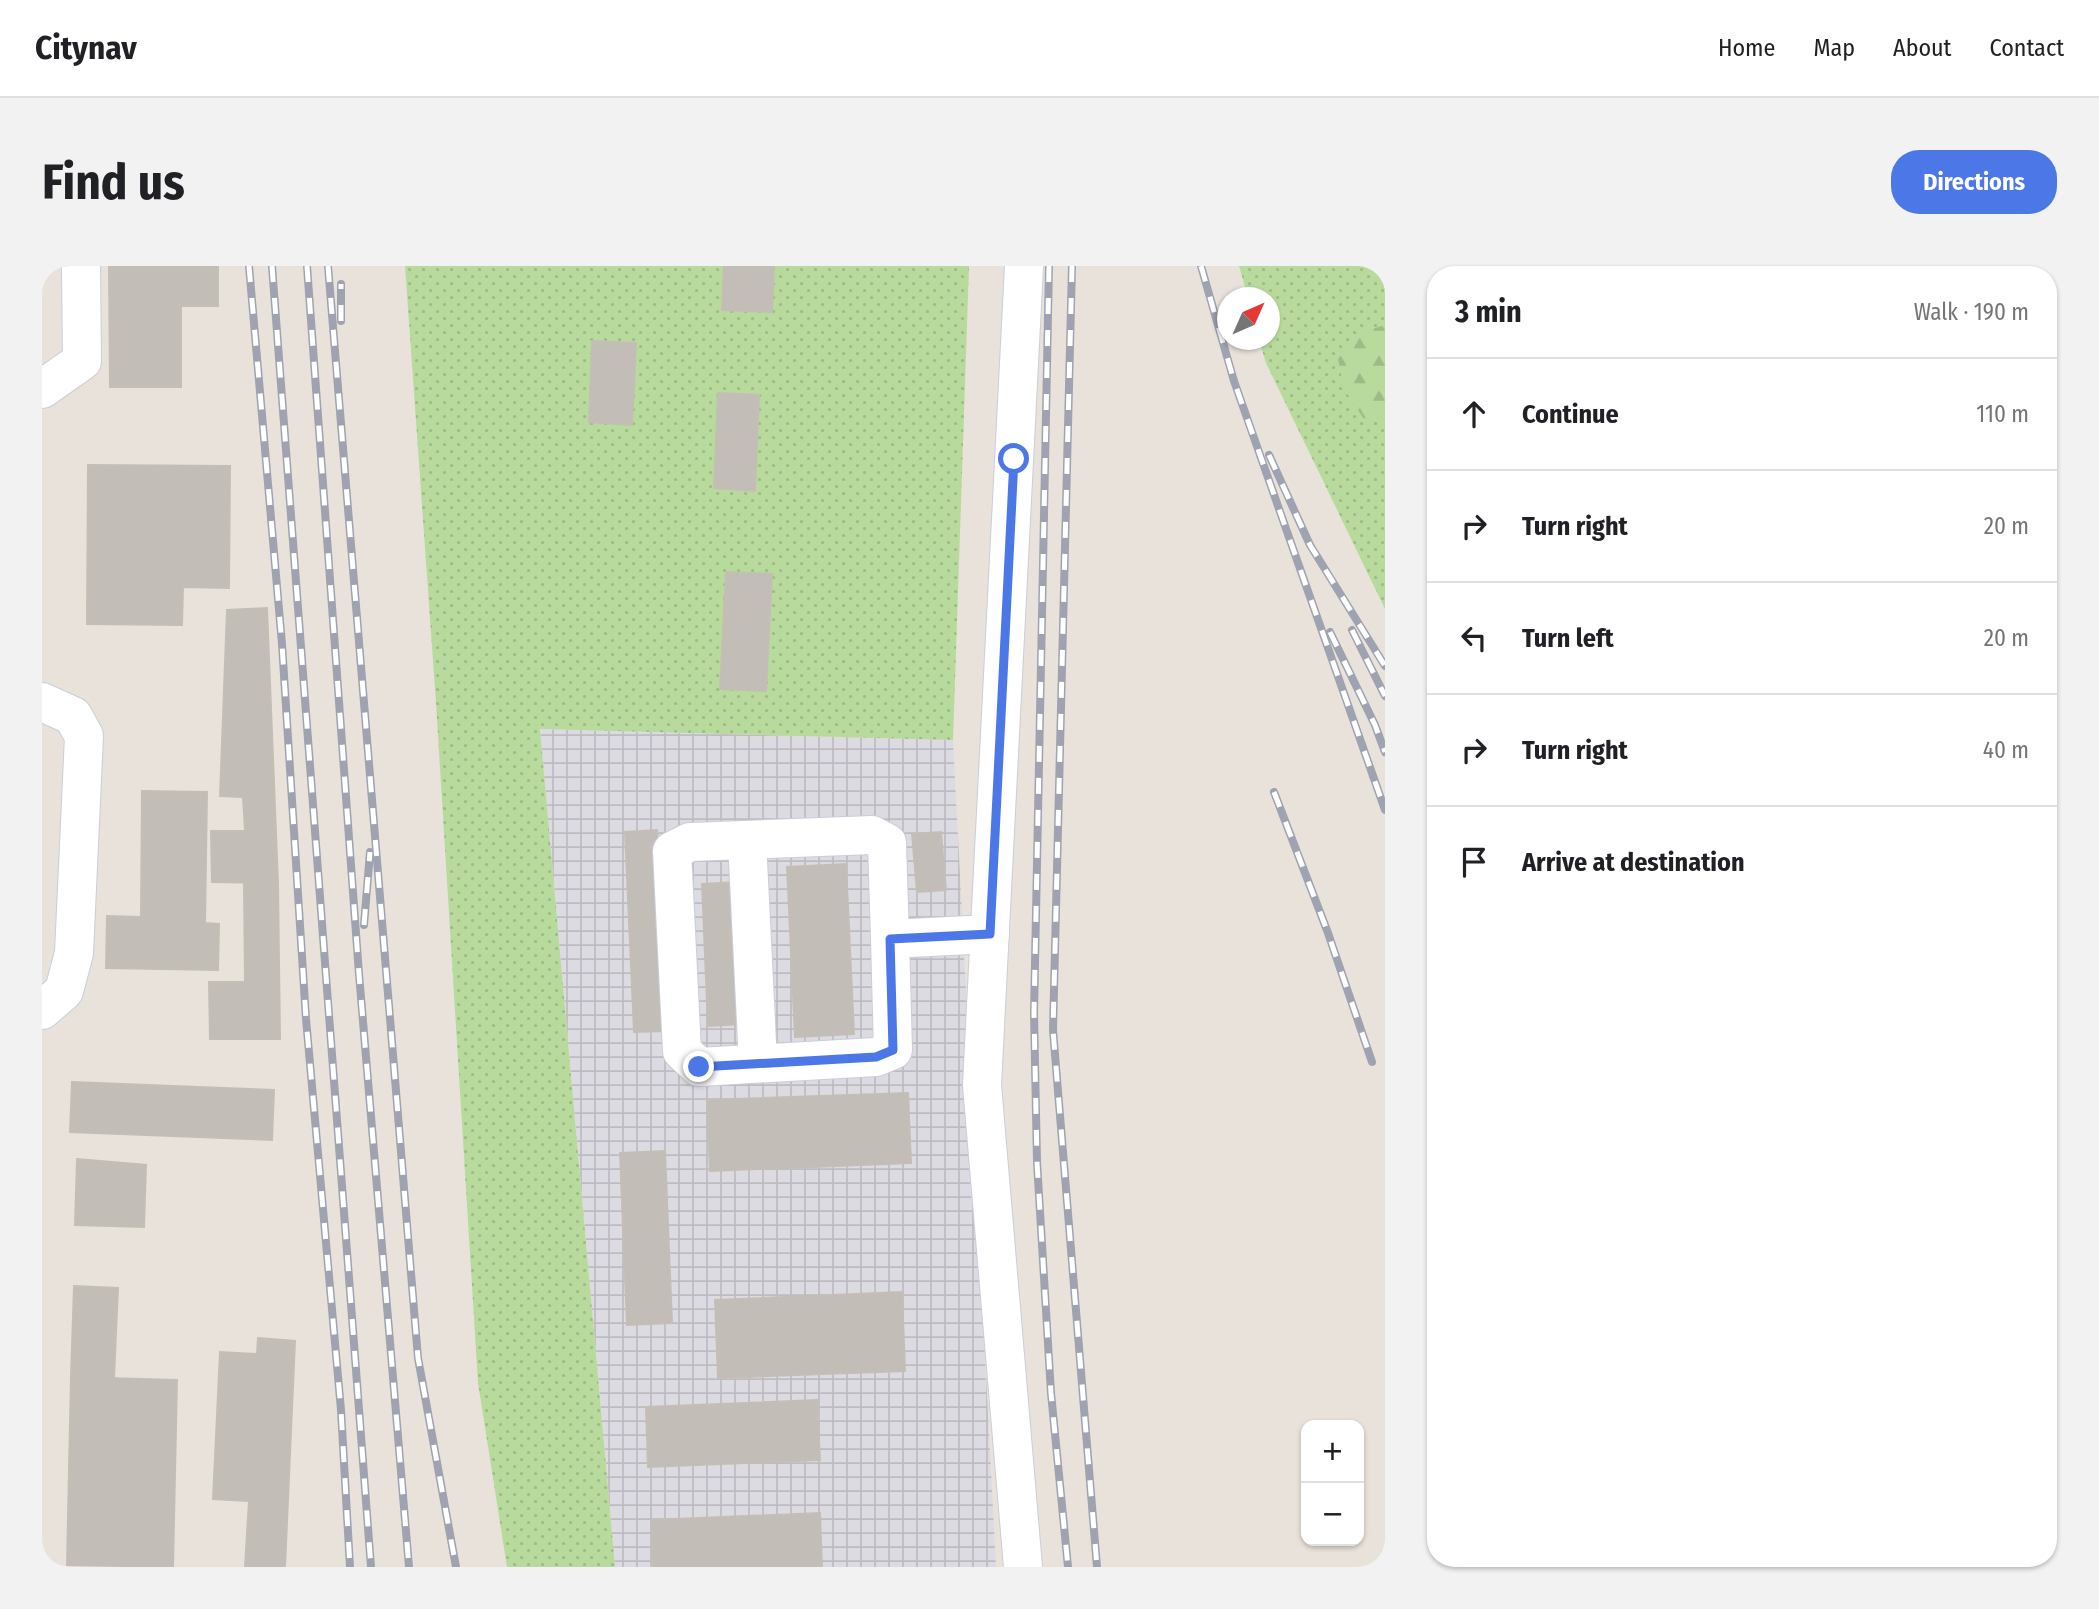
<!DOCTYPE html>
<meta charset="utf-8">
<style>
:root{--surface:#fff;--page:#f2f2f2;--text:#202124;--muted:#757577;--line:#e0e0e0;--accent:#4c77e6}
body{margin:0;font-family:"Fira Sans Condensed",sans-serif;background:var(--page);color:var(--text)}
.controls{position:absolute;right:21px;bottom:21px;display:grid;overflow:hidden;border-radius:14px;box-shadow:0 2px 5px #0004}
.controls button{width:63px;height:63px;display:grid;place-items:center;padding:0;border:0;border-bottom:2px solid var(--line);background:var(--surface);color:var(--text);font:35px sans-serif}
.compass{position:absolute;left:1175px;top:21px;width:63px;height:63px;border-radius:50%;background:var(--surface);box-shadow:0 2px 5px #0004;rotate:45deg}
.stop{position:absolute;width:21px;height:21px;margin:-16px;border:5px solid #4c77e6;border-radius:50%;background:#fff}
.stop.end{background:#4c77e6;border-color:#fff;box-shadow:0 2px 7px #0008}
.list{margin:0;padding:0;list-style:none}
h2{display:flex;justify-content:space-between;align-items:center;height:91px;margin:0;padding:0 28px;font-size:30px}
h2 small{font-size:23px;font-weight:400;color:var(--muted)}
.list li{display:grid;grid-template-columns:46px 1fr auto;gap:21px;align-items:center;box-sizing:border-box;height:112px;padding:0 28px;border-top:2px solid var(--line)}
.list b{display:block;font-size:26px;white-space:nowrap}
.list em{font-size:23px;font-style:normal;color:var(--muted)}
.icon{flex:none;width:38px;height:38px;fill:none;stroke:currentColor;stroke-width:2;stroke-linecap:round;stroke-linejoin:round}
.map{position:relative;flex:none;width:1343px;height:1301px;overflow:hidden;border-radius:28px}
header{display:flex;align-items:center;gap:42px;box-sizing:border-box;height:98px;padding:0 35px;background:var(--surface);border-bottom:2px solid var(--line)}
header strong{font-size:33px}
nav{display:flex;gap:38px;margin-inline-start:auto;font-size:24px}
.intro{display:flex;align-items:center;justify-content:space-between;box-sizing:border-box;height:168px;padding:0 42px}
h1{margin:0;font-size:49px}
.button{padding:18px 32px;border-radius:28px;background:var(--accent);color:#fff;font-size:24px;font-weight:700}
main{display:flex;gap:42px;padding:0 42px}
aside{flex:1;background:var(--surface);border-radius:28px;box-shadow:0 2px 5px #0004}
.map>svg:first-child{display:block}
.industrial{fill:url(#industrial-grid)}
.grass{fill:url(#grass-dots)}
.forest{fill:url(#forest-firs)}
.building{fill:#c2bdb7;stroke:#c4beb5;stroke-width:2}
.lines{fill:none;stroke-linecap:round;stroke-linejoin:round}
.minor-casing{stroke:#caced9;stroke-width:40}
.minor{stroke:#fff;stroke-width:38}
.rail-casing{stroke:#9fa3b1;stroke-width:8}
.rail{stroke:#fff;stroke-width:5;stroke-dasharray:16;stroke-linecap:butt}
.route{stroke:#4c77e6;stroke-width:9}
</style>
<header>
<strong>Citynav</strong>
<nav><a>Home</a><a>Map</a><a>About</a><a>Contact</a></nav>
</header>
<div class="intro"><h1>Find us</h1><a class="button">Directions</a></div>
<main>
<div class="map">
<svg width="1343" height="1301" viewBox="0 0 1343 1301">
<defs>
<pattern id="industrial-grid" width="8" height="8" patternUnits="userSpaceOnUse" patternTransform="scale(1.75)"><rect width="8" height="8" fill="#dddbe2"/><path d="M0 4h8M4 0v8" fill="none" stroke="#bebcc2"/></pattern>
<pattern id="grass-dots" width="8" height="8" patternUnits="userSpaceOnUse" patternTransform="scale(1.75)"><rect width="8" height="8" fill="#b8da9d"/><path d="M2 2h.1M6 6h.1" fill="none" stroke="#9ebb87" stroke-width="1.8" stroke-linecap="round"/></pattern>
<pattern id="forest-firs" width="22" height="20" patternUnits="userSpaceOnUse" patternTransform="scale(1.75)"><rect width="22" height="20" fill="#b8da9d"/><path d="M5 1l3.5 6h-7zM16 11l3.5 6h-7z" fill="#9ebb87"/></pattern>
</defs>
<rect width="100%" height="100%" fill="#e9e2db"/>
<polygon class="industrial" points="498,463 911,474 954,1301 573,1301"/>
<g class="grass">
<polygon points="363,0 927,0 911,474 498,463 573,1301 465,1301 436,1117 394,437"/>
<polygon points="1197,0 1343,0 1343,343 1224,97 1217,74 1227,74 1227,32 1206,31"/>
</g>
<polygon class="forest" points="1343,59 1343,158 1322,153 1302,123 1296,93 1314,68"/>
<g class="building">
<polygon points="67,0 176,0 176,40 139,40 139,121 68,121"/>
<polygon points="682,0 732,0 730,46 680,44"/>
<polygon points="550,75 594,77 590,159 547,156"/>
<polygon points="676,127 717,129 713,225 672,222"/>
<polygon points="46,199 188,200 187,322 141,321 140,359 45,358"/>
<polygon points="684,306 730,308 724,425 678,423"/>
<polygon points="225,342 236,617 170,616 169,565 203,565 201,531 178,530 185,344"/>
<polygon points="100,525 165,526 163,657 177,658 176,704 64,702 65,650 99,651"/>
<polygon points="615,564 624,765 592,766 583,566"/>
<polygon points="899,566 904,624 875,626 870,568"/>
<polygon points="804,598 812,768 753,771 745,601"/>
<polygon points="696,616 702,758 666,760 660,618"/>
<polygon points="236,617 238,773 168,773 167,716 203,716 202,618"/>
<polygon points="30,816 232,824 230,874 28,866"/>
<polygon points="866,827 869,897 668,905 665,834"/>
<polygon points="623,885 630,1057 585,1059 578,887"/>
<polygon points="35,893 104,899 102,961 33,959"/>
<polygon points="32,1020 76,1022 72,1112 29,1111"/>
<polygon points="860,1026 863,1105 676,1112 673,1034"/>
<polygon points="216,1072 253,1075 243,1301 203,1301 207,1235 171,1233 178,1086 215,1088"/>
<polygon points="29,1111 135,1114 131,1301 25,1299"/>
<polygon points="775,1134 778,1194 606,1201 604,1141"/>
<polygon points="778,1247 780,1301 611,1301 609,1254"/>
</g>
<g class="lines">
<defs>
<g id="minor">
<polyline points="0,123 40,95 39,0"/>
<polyline points="0,436 31,450 42,470 32,687 22,725 0,744"/>
<polyline points="705,574 716,797"/>
<polyline points="848,673 851,784 834,791 657,801 640,785 630,585 648,576 830,569 845,577 848,673 948,668"/>
<polyline points="981,1301 940,819 982,0"/>
</g>
</defs>
<use href="#minor" class="minor-casing"/>
<use href="#minor" class="minor"/>
<defs>
<g id="rail">
<polyline points="207,0 240,378 264,753 299,1144 308,1301"/>
<polyline points="230,0 329,1301"/>
<polyline points="265,0 317,708 367,1301"/>
<polyline points="286,0 376,1092 414,1301"/>
<polyline points="1007,0 992,747 995,896 1009,1127 1026,1301"/>
<polyline points="1030,0 1011,764 1055,1301"/>
<polyline points="1159,0 1192,115 1343,544"/>
<polyline points="299,55 299,18"/>
<polyline points="1227,189 1268,279 1343,400"/>
<polyline points="1310,364 1343,430"/>
<polyline points="1288,366 1333,459 1343,486"/>
<polyline points="1232,526 1286,667 1330,796"/>
<polyline points="322,659 328,586"/>
</g>
</defs>
<use href="#rail" class="rail-casing"/>
<use href="#rail" class="rail"/>
</g>
<g class="lines">
<polyline class="route" points="657,801 834,791 851,784 848,673 948,668 972,193"/>
</g>
</svg>
<div class="controls">
<button>+</button>
<button>−</button>
</div>
<svg class="compass" viewBox="-18 -18 36 36"><path d="M0-13l5 13h-10z" fill="#e53935"/><path d="M0 13l5-13h-10z" fill="#757577"/></svg>
<div class="stop" style="left:972px;top:193px"></div>
<div class="stop end" style="left:657px;top:801px"></div>
</div>
<aside>
<h2>3 min<small>Walk · 190 m</small></h2>
<ul class="list">
<li><svg class="icon" aria-label="ahead" viewBox="0 0 24 24"><path d="M12 20V5M6 11l6-6 6 6"/></svg><div><b>Continue</b></div><em>110 m</em></li>
<li><svg class="icon" aria-label="right" viewBox="0 0 24 24"><path d="M7 20v-9h11M14 6l5 5-5 5"/></svg><div><b>Turn right</b></div><em>20 m</em></li>
<li><svg class="icon" aria-label="left" viewBox="0 0 24 24"><path d="M17 20v-9H6M10 6l-5 5 5 5"/></svg><div><b>Turn left</b></div><em>20 m</em></li>
<li><svg class="icon" aria-label="right" viewBox="0 0 24 24"><path d="M7 20v-9h11M14 6l5 5-5 5"/></svg><div><b>Turn right</b></div><em>40 m</em></li>
<li><svg class="icon" aria-label="arrive" viewBox="0 0 24 24"><path d="M6 21V4h12l-3 4 3 4H6"/></svg><div><b>Arrive at destination</b></div></li>
</ul>
</aside>
</main>
